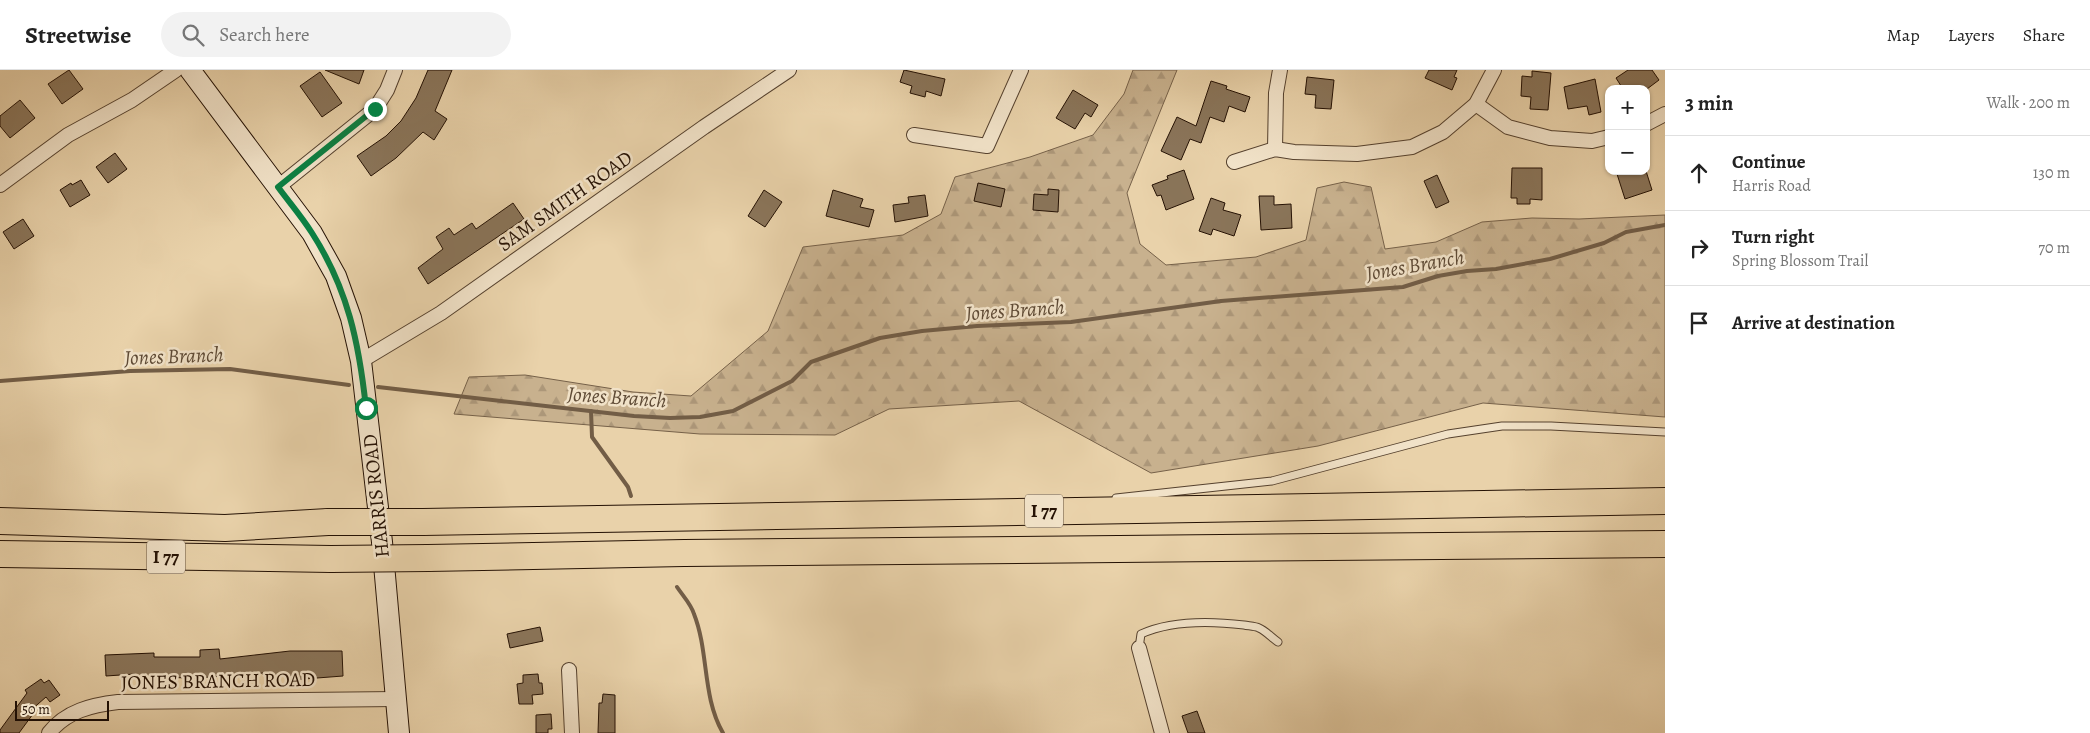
<!DOCTYPE html>
<meta charset="utf-8">
<style>
:root{--surface:#fff;--page:#f2f2f2;--text:#222;--muted:#767676;--line:#e0e0e0}
body{margin:0;font-family:Alegreya,serif;background:var(--page);color:var(--text)}
.controls{position:absolute;right:15px;top:15px;display:grid;overflow:hidden;border-radius:10px;box-shadow:0 1px 4px #0004}
.controls button{width:45px;height:45px;display:grid;place-items:center;padding:0;border:0;border-bottom:1px solid var(--line);background:var(--surface);color:var(--text);font:25px sans-serif}
.scale{position:absolute;left:15px;bottom:12px;width:94px;box-sizing:border-box;padding-left:5px;border:2px solid #241104;border-top:0;font-size:14px;line-height:18px;white-space:nowrap;color:#241104;-webkit-text-stroke:4px #f1e2c8;paint-order:stroke}
.stop{position:absolute;width:15px;height:15px;margin:-11px;border:4px solid #0b8043;border-radius:50%;background:#fff}
.stop.end{background:#0b8043;border-color:#fff;box-shadow:0 1px 5px #0008}
.list{margin:0;padding:0;list-style:none}
h2{display:flex;justify-content:space-between;align-items:center;height:65px;margin:0;padding:0 20px;font-size:21px}
h2 small{font-size:16px;font-weight:400;color:var(--muted)}
.list li{display:grid;grid-template-columns:32px 1fr auto;gap:15px;align-items:center;box-sizing:border-box;height:75px;padding:0 20px;border-top:1px solid var(--line)}
.list b{display:block;font-size:19px;white-space:nowrap}
.list p{margin:0;font-size:16px;white-space:nowrap;color:var(--muted)}
.list em{font-size:16px;font-style:normal;color:var(--muted)}
.icon{flex:none;width:28px;height:28px;fill:none;stroke:currentColor;stroke-width:2;stroke-linecap:round;stroke-linejoin:round}
.map{position:relative;flex:none;width:1665px;height:663px;overflow:hidden}
header{display:flex;align-items:center;gap:30px;box-sizing:border-box;height:70px;padding:0 25px;background:var(--surface);border-bottom:1px solid var(--line)}
header strong{font-size:24px}
nav{display:flex;gap:28px;margin-inline-start:auto;font-size:18px}
.search{width:350px;height:45px;background:var(--page);display:flex;align-items:center;gap:12px;box-sizing:border-box;padding:0 18px;border-radius:28px;color:var(--muted);font-size:19px}
main{display:flex}
aside{flex:1;background:var(--surface)}
.map>svg:first-child{display:block}
.forest{fill:url(#forest-firs);stroke:#766149}
.lines{fill:none;stroke-linecap:round;stroke-linejoin:round}
.stream{stroke:#725d46;stroke-width:4}
.building{fill:#8a755a;stroke:#241104}
.lane-casing{stroke:#55412e;stroke-width:9}
.street-casing{stroke:#55412e;stroke-width:16}
.secondary-casing{stroke:#241104;stroke-width:22}
.highway-casing{stroke:#241104;stroke-width:28}
.lane{stroke:#f1e2c8;stroke-width:7}
.street{stroke:#f1e2c8;stroke-width:14}
.secondary{stroke:#f1e2c8;stroke-width:20}
.highway{stroke:#e9d2aa;stroke-width:26}
.highway-bridge-casing{stroke:#241104;stroke-width:28;stroke-linecap:butt}
.highway-bridge{stroke:#e9d2aa;stroke-width:26}
.route{stroke:#0b8043;stroke-width:6}
.labels{text-anchor:middle;dominant-baseline:central;stroke-width:5;stroke-linejoin:round;paint-order:stroke}
.shield{fill:#f1e2c8;stroke:#62503f;stroke-width:1}
.shield-label{font-size:19px;font-weight:bold;fill:#241104}
.street-label{font-size:20px;fill:#241104;stroke:#f1e2c8}
.water-label{font-size:21px;font-style:italic;fill:#5e4a35;stroke:#f1e2c8}
</style>
<header>
<strong>Streetwise</strong>
<div class="search"><svg class="icon" aria-label="search" viewBox="0 0 24 24"><circle cx="10" cy="10" r="6"/><path d="M15 15l6 6"/></svg>Search here</div>
<nav><a>Map</a><a>Layers</a><a>Share</a></nav>
</header>
<main>
<div class="map">
<svg width="1665" height="663" viewBox="0 0 1665 663">
<defs>
<pattern id="forest-firs" width="22" height="20" patternUnits="userSpaceOnUse" patternTransform="scale(1.25)"><rect width="22" height="20" fill="#c8b18e"/><path d="M5 1l3.5 6h-7zM16 11l3.5 6h-7z" fill="#ac9779"/></pattern>
</defs>
<rect width="100%" height="100%" fill="#e9d2aa"/>
<filter id="stains"><feTurbulence type="fractalNoise" baseFrequency=".004" numOctaves="4"/><feColorMatrix values="0 0 0 0 .2 0 0 0 0 .09 0 0 0 0 .02 0 0 0 .5 -.17"/></filter>
<radialGradient id="worn" r=".72"><stop offset=".6" stop-color="#630" stop-opacity="0"/><stop offset="1" stop-color="#630" stop-opacity=".3"/></radialGradient>
<polygon class="forest" points="1133,0 1177,0 1127,123 1140,174 1166,195 1256,187 1306,170 1317,118 1344,112 1371,117 1385,179 1436,172 1482,152 1532,148 1579,149 1665,145 1665,347 1483,333 1318,376 1151,403 1019,331 889,339 835,365 700,364 454,344 469,307 525,305 633,322 691,326 768,261 803,177 903,165 941,144 955,107 1030,87 1093,65 1124,24"/>
<g class="lines">
<g class="stream">
<polyline points="0,311 130,301 230,299 349,315"/>
<polyline points="378,317 634,346 670,348 700,347 733,341 792,311 811,292 880,268 922,261 977,256 1071,252 1221,231 1403,217 1438,206 1467,201 1496,199 1550,189 1604,173 1626,162 1665,155"/>
<polyline points="591,341 592,367 628,417 631,426"/>
<path d="M677,517c6,9 14,17 17,27 15,38 8,83 29,119"/>
</g>
</g>
<g class="building">
<polygon points="69,0 83,19 62,34 48,14"/>
<polygon points="325,0 364,0 359,14"/>
<polygon points="428,0 452,0 435,41 447,49 434,70 423,62 396,88 371,106 357,86 386,66 401,51 416,28"/>
<polygon points="904,0 945,9 941,26 926,21 925,27 910,23 912,16 900,12"/>
<polygon points="1429,0 1457,0 1454,7 1457,8 1452,20 1425,8"/>
<polygon points="1628,0 1652,0 1659,10 1647,19 1623,19 1616,8"/>
<polygon points="1532,1 1551,3 1548,40 1530,39 1531,27 1521,26 1522,6 1532,7"/>
<polygon points="320,2 342,33 322,47 300,16"/>
<polygon points="1307,7 1334,10 1331,39 1315,38 1316,25 1305,24"/>
<polygon points="1595,9 1601,42 1589,45 1587,36 1568,39 1564,17"/>
<polygon points="1211,11 1227,16 1226,19 1250,27 1245,42 1229,36 1224,52 1210,47 1201,73 1190,69 1181,90 1161,81 1177,47 1196,56"/>
<polygon points="1073,20 1098,35 1091,47 1085,43 1075,59 1056,48"/>
<polygon points="20,30 35,48 10,68 0,56 0,46"/>
<polygon points="115,83 127,99 108,113 96,97"/>
<polygon points="1512,98 1542,98 1542,130 1530,129 1530,134 1517,134 1517,128 1511,128"/>
<polygon points="1184,100 1194,129 1166,140 1161,125 1157,126 1152,115 1168,109 1167,106"/>
<polygon points="1625,101 1646,101 1652,120 1625,129 1617,104"/>
<polygon points="1437,105 1449,132 1436,138 1424,111"/>
<polygon points="81,110 90,125 70,137 60,120 71,113 72,115"/>
<polygon points="978,113 1005,119 1001,137 974,131"/>
<polygon points="1048,119 1059,120 1058,142 1033,140 1034,124 1048,125"/>
<polygon points="764,120 782,132 765,157 748,146"/>
<polygon points="833,120 863,129 860,137 874,140 869,157 826,146"/>
<polygon points="925,125 928,146 895,152 893,135 909,133 908,127"/>
<polygon points="1259,126 1274,126 1274,135 1291,134 1292,158 1261,160"/>
<polygon points="1211,128 1225,133 1223,140 1241,145 1234,166 1213,159 1211,165 1199,161"/>
<polygon points="513,133 524,149 428,214 418,198 443,179 436,167 449,158 454,165 472,153 476,159"/>
<polygon points="23,149 34,166 14,179 3,162"/>
<polygon points="540,557 543,571 510,578 507,564"/>
<polygon points="219,579 220,589 290,581 342,581 343,606 291,610 290,605 263,605 263,603 198,608 135,607 135,604 106,606 105,585 154,583 154,587 200,587 200,580"/>
<polygon points="538,604 539,613 542,613 543,624 532,625 533,634 519,634 517,614 523,613 523,605"/>
<polygon points="41,609 44,613 49,610 60,625 50,632 46,627 30,641 33,644 19,663 0,663 0,660 27,623 25,620"/>
<polygon points="603,624 615,625 615,663 598,663 599,633 602,633"/>
<polygon points="1197,641 1205,663 1188,663 1182,646"/>
<polygon points="551,644 552,659 548,659 548,663 536,663 536,645"/>
</g>
<g class="lines">
<defs>
<g id="lane">
<polyline points="1116,428 1272,411 1448,364 1502,356 1551,356 1665,362"/>
<path d="M1139,578l2,-14c31,-14 70,-13 103,-9 5,1 11,1 15,3 7,3 13,10 19,14"/>
</g>
<g id="street">
<polyline points="1476,34 1508,57 1550,68 1592,71 1609,67"/>
<polyline points="1646,54 1665,44"/>
<polyline points="914,65 987,76 1021,0"/>
<polyline points="1275,79 1276,23 1280,0"/>
<polyline points="1234,92 1275,79 1294,82 1357,84 1412,77 1443,62 1476,34 1494,0"/>
<polyline points="0,115 68,65 132,30 176,0"/>
<polyline points="278,117 375,39 387,20 395,0"/>
<polyline points="361,291 441,243 704,57 789,0"/>
<polyline points="1139,578 1162,663"/>
<polyline points="569,600 572,663"/>
<path d="M49,663c17,-22 43,-28 69,-31l278,-3"/>
</g>
<polyline id="secondary" points="190,0 312,163 336,206 351,248 361,291 382,472 399,663"/>
<g id="highway">
<polyline points="0,451 225,458 328,452"/>
<polyline points="423,452 1665,431"/>
<polyline points="0,484 331,489"/>
<polyline points="428,488 684,483 1665,474"/>
</g>
</defs>
<use href="#lane" class="lane-casing"/>
<use href="#street" class="street-casing"/>
<use href="#secondary" class="secondary-casing"/>
<use href="#highway" class="highway-casing"/>
<use href="#lane" class="lane"/>
<use href="#street" class="street"/>
<use href="#secondary" class="secondary"/>
<use href="#highway" class="highway"/>
<defs>
<g id="highway-bridge">
<polyline points="328,452 423,452"/>
<polyline points="331,489 428,488"/>
</g>
</defs>
<use href="#highway-bridge" class="highway-bridge-casing"/>
<use href="#highway-bridge" class="highway-bridge"/>
</g>
<g class="lines">
<path class="route" d="M366,338c-7,-65 -18,-119 -54,-175 -10,-16 -23,-31 -34,-46l97,-78"/>
</g>
<g class="labels">
<g class="shield">
<rect x="1025" y="424.5" width="38" height="33" rx="4"/>
<rect x="147" y="470.5" width="38" height="33" rx="4"/>
</g>
<g class="shield-label">
<text x="1044" y="441">I 77</text>
<text x="166" y="487">I 77</text>
</g>
<g class="street-label">
<text transform="translate(565 131) rotate(-35)">SAM SMITH ROAD</text>
<text transform="translate(376 426) rotate(-96)">HARRIS ROAD</text>
<text transform="translate(218 611) rotate(-1)">JONES BRANCH ROAD</text>
</g>
<g class="water-label">
<text transform="translate(1415 195) rotate(-10)">Jones Branch</text>
<text transform="translate(1015 240) rotate(-4)">Jones Branch</text>
<text transform="translate(174 286) rotate(-2)">Jones Branch</text>
<text transform="translate(617 327) rotate(4)">Jones Branch</text>
</g>
</g>
<rect width="100%" height="100%" filter="url(#stains)"/>
<rect width="100%" height="100%" fill="url(#worn)"/>
</svg>
<div class="controls">
<button>+</button>
<button>−</button>
</div>
<div class="scale">50 m</div>
<div class="stop" style="left:366px;top:338px"></div>
<div class="stop end" style="left:375px;top:39px"></div>
</div>
<aside>
<h2>3 min<small>Walk · 200 m</small></h2>
<ul class="list">
<li><svg class="icon" aria-label="ahead" viewBox="0 0 24 24"><path d="M12 20V5M6 11l6-6 6 6"/></svg><div><b>Continue</b><p>Harris Road</p></div><em>130 m</em></li>
<li><svg class="icon" aria-label="right" viewBox="0 0 24 24"><path d="M7 20v-9h11M14 6l5 5-5 5"/></svg><div><b>Turn right</b><p>Spring Blossom Trail</p></div><em>70 m</em></li>
<li><svg class="icon" aria-label="arrive" viewBox="0 0 24 24"><path d="M6 21V4h12l-3 4 3 4H6"/></svg><div><b>Arrive at destination</b></div></li>
</ul>
</aside>
</main>
